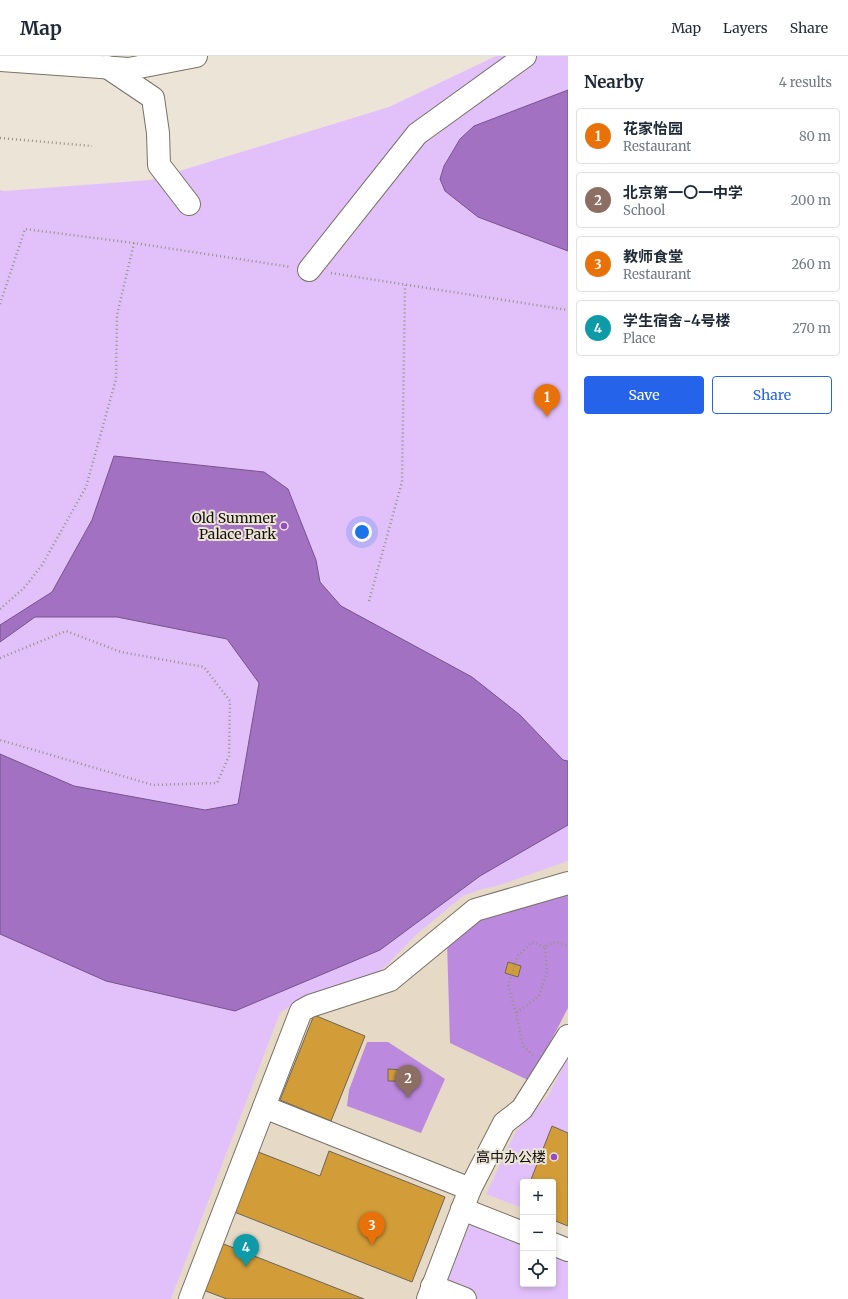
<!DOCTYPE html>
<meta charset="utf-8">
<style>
:root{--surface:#fff;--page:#f6f6f7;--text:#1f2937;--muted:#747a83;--line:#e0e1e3;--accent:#2563eb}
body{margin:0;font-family:Merriweather,"Noto Sans SC",serif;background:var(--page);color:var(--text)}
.controls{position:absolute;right:12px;bottom:12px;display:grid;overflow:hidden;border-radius:4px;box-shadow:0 2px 6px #0003}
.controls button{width:36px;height:36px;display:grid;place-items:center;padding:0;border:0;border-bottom:1px solid var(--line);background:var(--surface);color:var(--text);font:20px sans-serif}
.you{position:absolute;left:362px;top:476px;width:14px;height:14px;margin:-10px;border:3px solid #fff;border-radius:50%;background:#1a73e8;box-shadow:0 0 0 6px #1a73e833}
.badge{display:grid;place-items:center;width:26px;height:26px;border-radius:50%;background:var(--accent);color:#fff;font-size:13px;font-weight:700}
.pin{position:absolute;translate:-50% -33px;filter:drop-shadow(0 1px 2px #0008)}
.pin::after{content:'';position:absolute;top:21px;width:14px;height:12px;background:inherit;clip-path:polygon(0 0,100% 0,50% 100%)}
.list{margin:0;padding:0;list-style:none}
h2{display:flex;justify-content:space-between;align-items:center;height:52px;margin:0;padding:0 16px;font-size:17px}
h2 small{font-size:13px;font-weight:400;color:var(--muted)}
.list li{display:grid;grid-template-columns:26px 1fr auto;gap:12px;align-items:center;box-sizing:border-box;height:56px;margin:0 8px 8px;padding:0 8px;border:1px solid var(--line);border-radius:4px}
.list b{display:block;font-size:15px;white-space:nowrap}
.list p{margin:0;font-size:13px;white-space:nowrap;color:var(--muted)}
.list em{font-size:13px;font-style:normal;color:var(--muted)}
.actions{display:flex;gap:8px;padding:12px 16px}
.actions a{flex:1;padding:9px 0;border:1px solid var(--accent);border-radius:4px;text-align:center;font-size:14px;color:var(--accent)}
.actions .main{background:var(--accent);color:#fff}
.icon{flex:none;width:22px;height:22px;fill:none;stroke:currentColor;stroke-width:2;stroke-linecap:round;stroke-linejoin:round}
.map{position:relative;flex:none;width:568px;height:1243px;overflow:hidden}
header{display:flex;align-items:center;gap:24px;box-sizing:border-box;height:56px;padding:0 20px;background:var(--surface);border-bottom:1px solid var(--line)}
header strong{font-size:19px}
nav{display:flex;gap:22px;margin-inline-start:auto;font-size:14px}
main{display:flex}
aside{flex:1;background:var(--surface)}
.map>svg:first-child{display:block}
.built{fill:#e6d9c6;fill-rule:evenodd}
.green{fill:#e2c1fa}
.forest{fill:#bb89dd}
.water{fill:#a271c2;stroke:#77548b}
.building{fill:#d29c39;stroke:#6d665a}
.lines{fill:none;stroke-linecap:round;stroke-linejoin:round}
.minor-casing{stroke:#797266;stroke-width:24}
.major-casing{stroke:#797266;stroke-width:24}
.path{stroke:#979288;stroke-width:2.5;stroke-dasharray:1 3;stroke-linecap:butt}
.minor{stroke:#fff;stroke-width:22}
.major{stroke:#fff;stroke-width:22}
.poi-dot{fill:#954dc0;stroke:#ece4d7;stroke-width:1.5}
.labels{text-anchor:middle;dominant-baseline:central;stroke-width:4;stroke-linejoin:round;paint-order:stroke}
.poi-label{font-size:14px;fill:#13110c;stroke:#ece4d7;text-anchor:end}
</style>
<header>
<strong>Map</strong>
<nav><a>Map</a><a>Layers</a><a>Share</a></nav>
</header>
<main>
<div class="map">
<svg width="568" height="1243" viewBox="0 0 568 1243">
<rect width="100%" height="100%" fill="#ece4d7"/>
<path class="built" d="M568,805v438h-397l109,-286 24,-16 83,-32 30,-31 46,-38 16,-6 21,-5zM523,1126h30v102h-30z"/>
<g class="green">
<polygon points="496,0 568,0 568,805 500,829 479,834 463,840 417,878 387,909 370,922 304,941 280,957 171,1243 0,1243 0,134 4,135 150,124 389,51"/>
<polygon points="568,1001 568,1077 552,1071 530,1126 523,1126 523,1143 520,1151 486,1138 516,1075 548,1040"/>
<polygon points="462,1153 523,1177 523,1228 553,1228 553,1188 568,1194 568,1243 465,1243 432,1230"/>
</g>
<g class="forest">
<polygon points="568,833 568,952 530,1025 450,987 447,884 477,858"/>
<polygon points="367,986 388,986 445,1023 421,1077 347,1050 349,1034"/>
</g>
<g class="water">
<polygon points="568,34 568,195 478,161 445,135 440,123 444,110 460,83 474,70"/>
<polygon points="114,400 264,416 288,433 316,504 320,526 341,550 472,621 520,659 563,704 568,705 568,769 480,820 380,894 235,955 106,925 0,878 0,698 74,730 205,754 238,748 259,627 227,583 117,561 35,561 0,586 0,569 52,536 92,464"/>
</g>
<g class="building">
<polygon points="508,906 521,910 518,921 505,917"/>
<polygon points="314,959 365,980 331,1065 280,1044"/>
<polygon points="388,1013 402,1014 402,1025 388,1025"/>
<polygon points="552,1070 568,1077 568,1170 553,1164 553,1126 530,1126"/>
<polygon points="248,1092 320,1120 329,1095 445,1141 412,1226 224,1152"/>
<polygon points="221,1187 364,1243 227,1243 203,1234"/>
</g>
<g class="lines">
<defs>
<g id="minor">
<polyline points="107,11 153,42 158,77 159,109 189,148"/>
<polyline points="309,214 417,78 525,0"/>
<polyline points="264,1051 470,1133"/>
<polyline points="462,1153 523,1177"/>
<polyline points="553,1188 568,1194"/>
<polyline points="432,1230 465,1243"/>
<polyline points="190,1243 301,955 310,950 390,924 475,854 568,827"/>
<polyline points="428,1243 470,1133 504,1067 522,1053 568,980"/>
</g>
<polyline id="major" points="0,4 129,13 196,0"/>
</defs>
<use href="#minor" class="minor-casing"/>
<use href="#major" class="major-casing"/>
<g class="path">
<polyline points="0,82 92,90"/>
<polyline points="331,217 568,254"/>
<polyline points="0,248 25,173 134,187 291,211"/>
<polyline points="369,545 402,426 405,229"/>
<polyline points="0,553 24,532 42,509 86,431 116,323 117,259 134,187"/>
<polyline points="0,602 66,575 121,596 204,611 230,645 229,700 217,727 153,729 0,684"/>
<polyline points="516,957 508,930 517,901 532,886 545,891"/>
<polyline points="533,999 523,990 516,957 539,940 547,917 545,891 555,886 568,890"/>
</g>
<use href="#minor" class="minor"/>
<use href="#major" class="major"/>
</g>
<g class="poi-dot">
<circle cx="284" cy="470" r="4"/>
<circle cx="554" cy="1101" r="4"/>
</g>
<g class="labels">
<g class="poi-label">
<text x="276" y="462">Old Summer<tspan x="276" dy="16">Palace Park</tspan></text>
<text x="546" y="1101">高中办公楼</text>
</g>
</g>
</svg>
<div class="controls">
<button>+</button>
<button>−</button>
<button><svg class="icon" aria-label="locate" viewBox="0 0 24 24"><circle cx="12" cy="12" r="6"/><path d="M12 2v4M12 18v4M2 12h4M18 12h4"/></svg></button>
</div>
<div class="you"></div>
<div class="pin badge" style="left:547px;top:361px;background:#e8710a">1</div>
<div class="pin badge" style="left:408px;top:1042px;background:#8d6e63">2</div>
<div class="pin badge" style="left:372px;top:1189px;background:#e8710a">3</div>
<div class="pin badge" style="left:246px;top:1211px;background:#0f9aa8">4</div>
</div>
<aside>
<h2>Nearby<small>4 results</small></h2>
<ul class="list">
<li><span class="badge" style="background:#e8710a">1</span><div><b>花家怡园</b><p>Restaurant</p></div><em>80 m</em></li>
<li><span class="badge" style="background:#8d6e63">2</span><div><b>北京第一〇一中学</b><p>School</p></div><em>200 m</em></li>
<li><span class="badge" style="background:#e8710a">3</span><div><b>教师食堂</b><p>Restaurant</p></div><em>260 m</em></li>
<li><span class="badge" style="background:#0f9aa8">4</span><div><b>学生宿舍-4号楼</b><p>Place</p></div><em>270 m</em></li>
</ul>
<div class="actions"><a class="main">Save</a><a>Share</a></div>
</aside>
</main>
